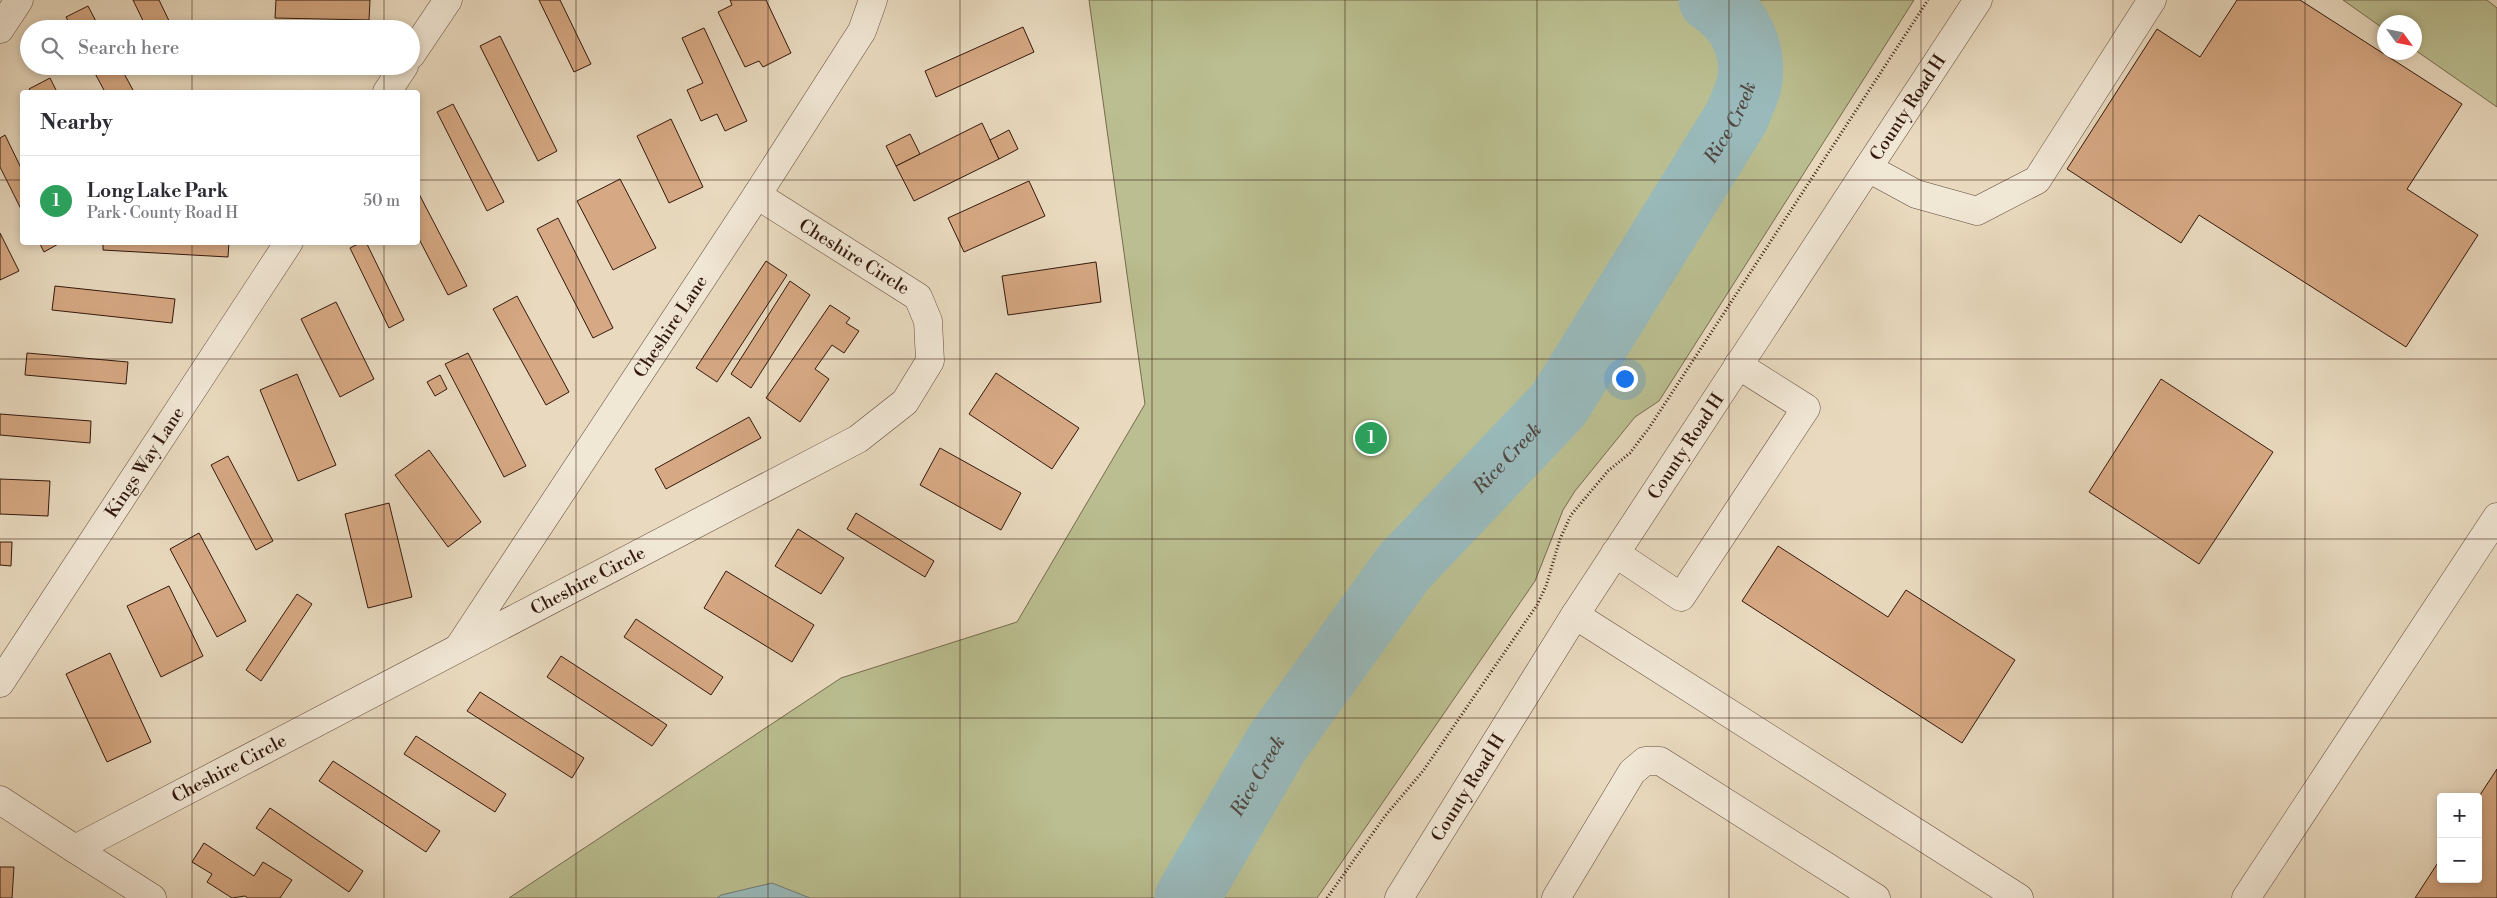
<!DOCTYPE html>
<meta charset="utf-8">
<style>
:root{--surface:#fff;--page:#f2f2f3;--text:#2b2b33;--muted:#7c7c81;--line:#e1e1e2;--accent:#8f2418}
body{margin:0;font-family:"Libre Bodoni",serif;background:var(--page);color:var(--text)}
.controls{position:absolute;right:15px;bottom:15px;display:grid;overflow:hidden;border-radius:5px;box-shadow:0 2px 8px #0003}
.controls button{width:45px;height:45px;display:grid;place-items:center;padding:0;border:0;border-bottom:1px solid var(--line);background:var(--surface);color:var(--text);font:25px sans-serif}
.compass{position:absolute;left:2377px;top:15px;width:45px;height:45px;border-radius:50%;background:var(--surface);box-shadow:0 2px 8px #0003;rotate:123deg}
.you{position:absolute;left:1624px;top:378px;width:18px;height:18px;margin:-12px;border:4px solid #fff;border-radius:50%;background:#1a73e8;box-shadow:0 0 0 8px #1a73e833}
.badge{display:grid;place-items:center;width:32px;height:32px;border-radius:50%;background:var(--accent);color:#fff;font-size:16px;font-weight:700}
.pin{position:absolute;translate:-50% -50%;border:2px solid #fff;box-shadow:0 1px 5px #0006}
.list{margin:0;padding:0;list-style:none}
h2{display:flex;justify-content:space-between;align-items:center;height:65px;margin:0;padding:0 20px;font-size:21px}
h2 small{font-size:16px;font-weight:400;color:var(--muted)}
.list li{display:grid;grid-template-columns:32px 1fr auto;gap:15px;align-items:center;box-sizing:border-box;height:90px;padding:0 20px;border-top:1px solid var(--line)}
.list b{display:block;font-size:19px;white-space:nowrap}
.list p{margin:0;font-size:16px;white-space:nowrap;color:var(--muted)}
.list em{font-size:16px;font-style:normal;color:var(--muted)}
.icon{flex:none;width:28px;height:28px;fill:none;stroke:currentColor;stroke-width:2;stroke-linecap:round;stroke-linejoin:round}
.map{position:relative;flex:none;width:2497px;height:898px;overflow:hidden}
.search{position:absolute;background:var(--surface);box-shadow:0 2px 8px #0003;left:20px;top:20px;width:400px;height:55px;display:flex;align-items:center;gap:12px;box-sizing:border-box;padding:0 18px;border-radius:28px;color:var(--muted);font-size:19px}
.panel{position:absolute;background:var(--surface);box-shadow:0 2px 8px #0003;left:20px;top:90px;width:400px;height:155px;border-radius:5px}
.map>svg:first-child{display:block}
.green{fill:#babe90;stroke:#766b4e}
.water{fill:#99b9ba;stroke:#707975}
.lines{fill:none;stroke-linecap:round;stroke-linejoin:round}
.river{stroke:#99b9ba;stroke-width:65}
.building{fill:#d6a883;stroke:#33180d}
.minor-casing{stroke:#60483a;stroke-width:29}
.path{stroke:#33180d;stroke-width:3;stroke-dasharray:1 2.5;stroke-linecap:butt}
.minor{stroke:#f1e7d5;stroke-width:28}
.grid{fill:none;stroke:#33180d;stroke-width:1;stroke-opacity:0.55}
.labels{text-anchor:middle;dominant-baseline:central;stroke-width:4;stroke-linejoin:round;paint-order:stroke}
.street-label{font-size:18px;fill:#33180d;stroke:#f1e7d5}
.water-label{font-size:19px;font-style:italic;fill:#524841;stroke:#f1e7d5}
</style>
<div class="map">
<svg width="2497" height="898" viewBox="0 0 2497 898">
<rect width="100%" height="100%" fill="#e9dabf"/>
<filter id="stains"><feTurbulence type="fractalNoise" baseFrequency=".004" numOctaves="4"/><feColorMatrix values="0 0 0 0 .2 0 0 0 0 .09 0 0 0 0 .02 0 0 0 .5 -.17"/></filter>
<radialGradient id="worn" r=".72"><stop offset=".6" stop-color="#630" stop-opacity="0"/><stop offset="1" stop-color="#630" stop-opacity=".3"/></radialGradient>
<g class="green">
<polygon points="1089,0 1914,0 1659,401 1635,417 1575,491 1563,510 1535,581 1317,898 509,898 841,678 1017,622 1145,404"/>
<polygon points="2343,0 2487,0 2497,8 2497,107 2415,50 2414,22 2384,22 2384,29"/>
</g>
<polygon class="water" points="772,883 810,898 717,898 721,895"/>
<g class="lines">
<path class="river" id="s1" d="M1187,898l90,-155 127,-176 155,-163 177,-286c4,-10 10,-22 13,-33 7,-33 -9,-68 -38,-85"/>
</g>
<g class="building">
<polygon points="133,0 159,0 173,29 147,29"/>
<polygon points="276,0 370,0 369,20 275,18"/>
<polygon points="539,0 560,0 591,64 574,72"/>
<polygon points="730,0 766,0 791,53 763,67 759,61 745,67 718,12 732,5"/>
<polygon points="2237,0 2300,0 2462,104 2407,189 2478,235 2406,347 2199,215 2181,243 2067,169 2157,29 2200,57"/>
<polygon points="88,6 100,29 72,29 66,17"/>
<polygon points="1023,27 1034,52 936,97 925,71"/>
<polygon points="704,28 747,121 725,131 717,114 701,121 687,90 703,83 682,38"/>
<polygon points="500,36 557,151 538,161 480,46"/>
<polygon points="91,66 120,66 134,92 105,92"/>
<polygon points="305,66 336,66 336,68"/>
<polygon points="50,78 57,92 31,92 29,89"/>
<polygon points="453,104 504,202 487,211 437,112"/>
<polygon points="671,119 703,187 669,203 637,136"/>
<polygon points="982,123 999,159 914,201 896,166"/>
<polygon points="1009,130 1018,149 999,159 990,140"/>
<polygon points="910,134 920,154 896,166 886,146"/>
<polygon points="5,135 22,170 22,211 0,167 0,138"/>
<polygon points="620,179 656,248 613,270 577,201"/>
<polygon points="1029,181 1045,216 964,252 948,218"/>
<polygon points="418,192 467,286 448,295 418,237"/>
<polygon points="558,218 613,328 593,338 537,229"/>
<polygon points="0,233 19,271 0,280"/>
<polygon points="39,242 60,242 60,243 44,252"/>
<polygon points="103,242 229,242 228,257 103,250"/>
<polygon points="362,242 366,242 404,320 389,328 350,248"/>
<polygon points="766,261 787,275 717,382 696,368"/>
<polygon points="1096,262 1101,302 1008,315 1002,276"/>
<polygon points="790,281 810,295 751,388 731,374"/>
<polygon points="55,286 175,299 172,323 52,310"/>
<polygon points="517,296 569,392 546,405 493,309"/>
<polygon points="336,302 374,379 340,397 301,319"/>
<polygon points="830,305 850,318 846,323 859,331 844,353 832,345 815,369 829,379 800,422 766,398"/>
<polygon points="27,353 128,362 126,384 25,375"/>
<polygon points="468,353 526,466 504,477 445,364"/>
<polygon points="996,373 1079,428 1052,469 969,414"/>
<polygon points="297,374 336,465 298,481 260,390"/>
<polygon points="440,375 447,389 435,396 427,382"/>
<polygon points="2161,379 2273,452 2199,564 2089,492"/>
<polygon points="0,414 91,421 90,443 0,435"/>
<polygon points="749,417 761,438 666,489 655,469"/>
<polygon points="940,448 1021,493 1001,530 920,485"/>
<polygon points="429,450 481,522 448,547 395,475"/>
<polygon points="228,456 273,541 256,550 211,465"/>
<polygon points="0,479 50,481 48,516 0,514"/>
<polygon points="389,503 412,597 368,608 345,514"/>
<polygon points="856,513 934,561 925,577 847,529"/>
<polygon points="798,529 844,558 821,594 775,566"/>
<polygon points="199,533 246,621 217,637 170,549"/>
<polygon points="0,542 12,542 11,566 0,565"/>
<polygon points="1778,546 1888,617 1906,590 2015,660 1962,743 1742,601"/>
<polygon points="726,571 814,625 792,662 704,608"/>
<polygon points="169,586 203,656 161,677 127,606"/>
<polygon points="297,594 312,604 261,681 246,670"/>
<polygon points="636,619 723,677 711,695 624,637"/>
<polygon points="110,653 151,742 107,762 66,674"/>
<polygon points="561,656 667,725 652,746 547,677"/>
<polygon points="480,692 584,758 572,778 467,711"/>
<polygon points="416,736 506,794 495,812 404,754"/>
<polygon points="333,761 440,831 426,852 319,781"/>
<polygon points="2497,769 2497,898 2415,898 2441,858 2441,879 2478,879 2478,798"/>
<polygon points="270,808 363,871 349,892 256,828"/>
<polygon points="204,843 254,876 263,862 292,880 280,898 248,898 245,896 232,898 207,882 212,874 192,862"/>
<polygon points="0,867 14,867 12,898 0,898"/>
</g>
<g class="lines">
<defs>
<g id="minor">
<polyline points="0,29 19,0"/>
<polyline points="411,55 448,0"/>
<polyline points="387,92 404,66"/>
<polyline points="1868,168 1916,194 1977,211 2037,180 2152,0"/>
<polyline points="1615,553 1681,597 1806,408 1738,365"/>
<polyline points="1575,615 2019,898"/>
<path id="s2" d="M459,647l298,-452 105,-164 11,-31"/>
<path id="s3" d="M0,683l289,-441"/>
<polyline points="0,800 75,849"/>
<path id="s4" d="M152,898l-77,-49 783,-410 47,-37 25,-41 -2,-40 -10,-24 -161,-102"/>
<path id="s5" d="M1399,898l176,-283 403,-615"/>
<polyline points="1556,898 1632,772 1645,761 1660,761 1876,898"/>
<polyline points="2246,898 2497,517"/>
</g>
</defs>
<use href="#minor" class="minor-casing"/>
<polyline class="path" points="1327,898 1385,816 1423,771 1537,605 1546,586 1560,539 1571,515 1608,471 1630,453 1649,428 1928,0"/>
<use href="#minor" class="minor"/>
</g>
<path class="grid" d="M192,0v29M384,0v29M576,0v898M768,0v898M960,0v898M1152,0v898M1345,0v898M1537,0v898M1729,0v898M1921,0v898M2113,0v898M2305,0v898M192,66v26M384,66v26M0,180h22M418,180h2079M192,242v656M384,242v656M0,359h2497M0,539h2497M0,718h2497"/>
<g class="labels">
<g class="street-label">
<text stroke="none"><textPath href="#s5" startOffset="940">County Road H</textPath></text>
<text transform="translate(854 257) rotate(32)">Cheshire Circle</text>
<text stroke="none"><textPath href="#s2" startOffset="384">Cheshire Lane</textPath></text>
<text stroke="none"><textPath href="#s5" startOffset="535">County Road H</textPath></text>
<text stroke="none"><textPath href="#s3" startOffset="264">Kings Way Lane</textPath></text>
<text stroke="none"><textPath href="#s4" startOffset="670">Cheshire Circle</textPath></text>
<text stroke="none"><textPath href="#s4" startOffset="265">Cheshire Circle</textPath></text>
<text stroke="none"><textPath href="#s5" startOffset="130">County Road H</textPath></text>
</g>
<g class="water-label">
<text stroke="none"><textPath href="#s1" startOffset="951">Rice Creek</textPath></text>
<text stroke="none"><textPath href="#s1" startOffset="546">Rice Creek</textPath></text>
<text stroke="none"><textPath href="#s1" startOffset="141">Rice Creek</textPath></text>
</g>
</g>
<rect width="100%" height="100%" filter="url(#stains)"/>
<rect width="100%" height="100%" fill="url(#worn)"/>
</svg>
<div class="controls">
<button>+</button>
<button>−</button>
</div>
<svg class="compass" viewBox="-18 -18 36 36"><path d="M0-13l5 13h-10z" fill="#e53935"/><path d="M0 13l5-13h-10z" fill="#7c7c81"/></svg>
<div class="you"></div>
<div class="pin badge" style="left:1371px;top:438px;background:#2e9e5b">1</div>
<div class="search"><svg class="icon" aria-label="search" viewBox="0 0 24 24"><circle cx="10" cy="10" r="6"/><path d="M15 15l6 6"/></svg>Search here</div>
<section class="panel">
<h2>Nearby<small></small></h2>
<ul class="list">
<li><span class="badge" style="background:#2e9e5b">1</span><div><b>Long Lake Park</b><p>Park · County Road H</p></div><em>50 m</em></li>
</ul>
</section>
</div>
